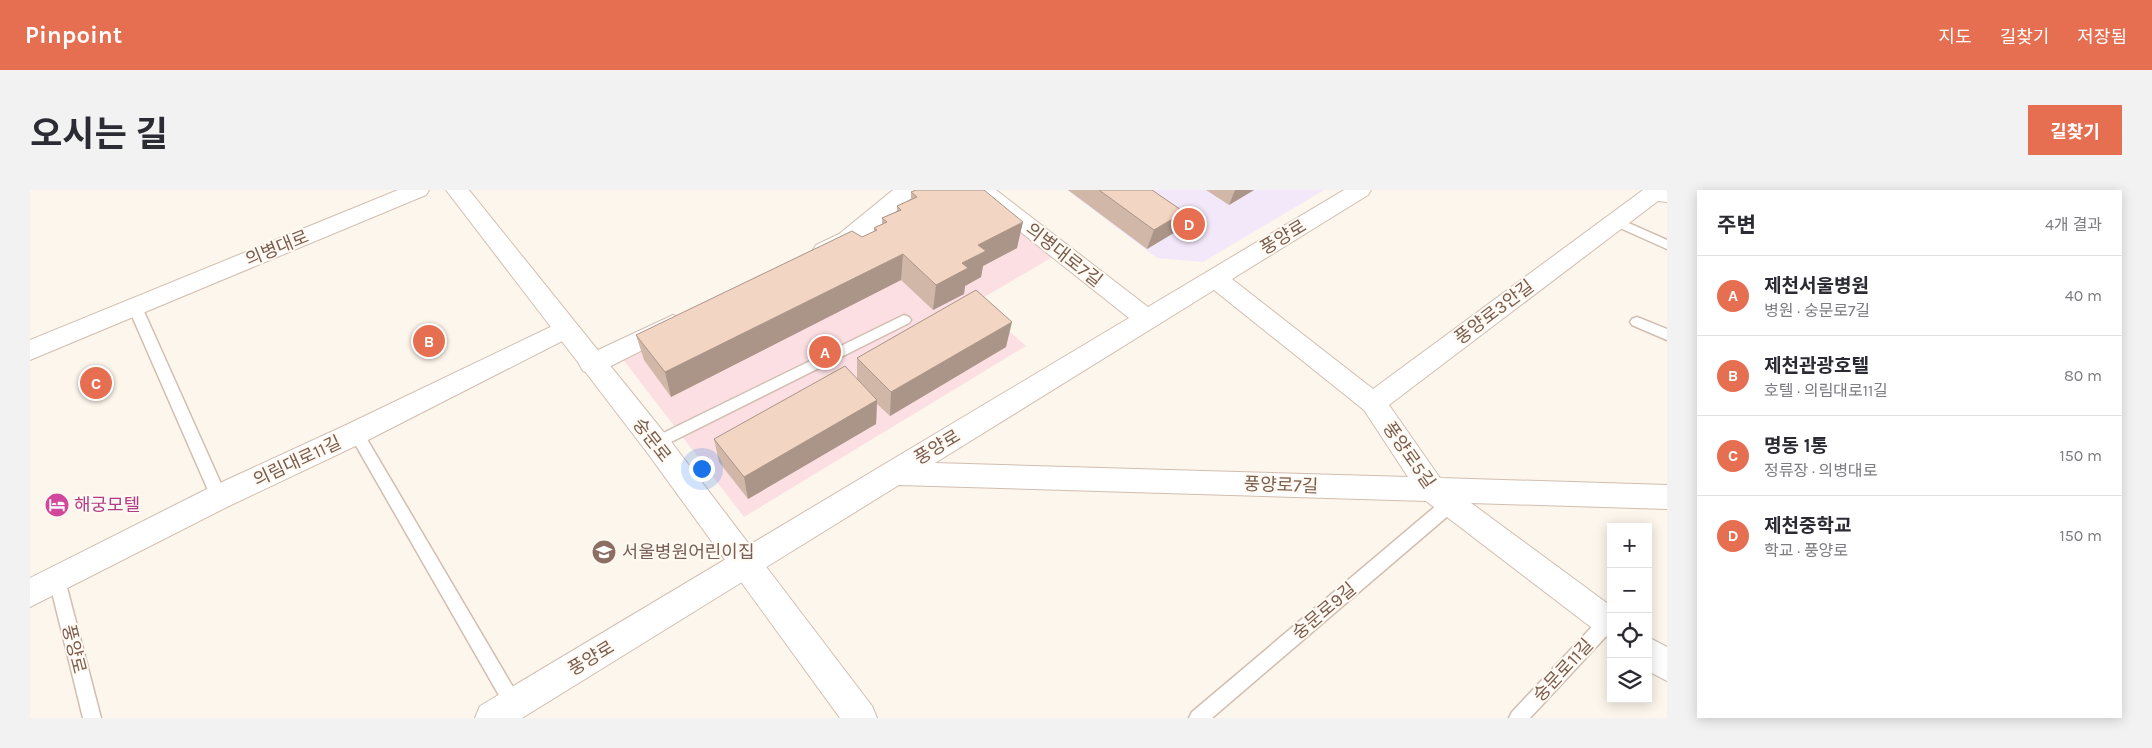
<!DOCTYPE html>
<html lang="ko">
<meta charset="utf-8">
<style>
:root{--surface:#fff;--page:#f2f2f3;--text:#2b2b33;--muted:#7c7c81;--line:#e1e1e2;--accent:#e76f51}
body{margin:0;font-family:Karla,"Noto Sans KR",sans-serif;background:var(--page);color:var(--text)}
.controls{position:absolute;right:15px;bottom:15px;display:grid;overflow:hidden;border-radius:0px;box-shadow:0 2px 12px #0003}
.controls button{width:45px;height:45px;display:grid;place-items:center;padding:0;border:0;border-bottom:1px solid var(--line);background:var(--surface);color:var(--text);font:25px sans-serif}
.you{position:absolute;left:671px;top:278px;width:18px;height:18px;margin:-12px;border:4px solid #fff;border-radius:50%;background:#1a73e8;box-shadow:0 0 0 8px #1a73e833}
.badge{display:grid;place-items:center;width:32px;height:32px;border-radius:50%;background:var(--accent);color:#fff;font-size:16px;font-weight:700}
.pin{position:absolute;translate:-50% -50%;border:2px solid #fff;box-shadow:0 1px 5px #0006}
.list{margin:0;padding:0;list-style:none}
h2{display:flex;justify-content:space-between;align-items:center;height:65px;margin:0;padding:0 20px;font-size:21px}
h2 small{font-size:16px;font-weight:400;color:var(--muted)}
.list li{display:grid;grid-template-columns:32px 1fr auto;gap:15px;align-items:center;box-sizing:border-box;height:80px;padding:0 20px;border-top:1px solid var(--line)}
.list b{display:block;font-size:19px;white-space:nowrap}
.list p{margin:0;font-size:16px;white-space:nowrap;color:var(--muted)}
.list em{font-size:16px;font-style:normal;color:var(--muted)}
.icon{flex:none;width:28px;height:28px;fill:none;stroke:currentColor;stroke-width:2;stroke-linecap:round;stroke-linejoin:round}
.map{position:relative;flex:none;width:1637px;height:528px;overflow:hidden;border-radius:0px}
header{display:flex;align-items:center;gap:30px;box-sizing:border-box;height:70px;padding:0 25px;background:var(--accent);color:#fff}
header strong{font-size:24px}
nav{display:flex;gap:28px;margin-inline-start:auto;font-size:18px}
.intro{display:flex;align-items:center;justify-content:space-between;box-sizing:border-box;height:120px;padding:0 30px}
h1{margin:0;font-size:35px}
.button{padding:12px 22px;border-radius:0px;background:var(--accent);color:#fff;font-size:18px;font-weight:700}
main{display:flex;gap:30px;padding:0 30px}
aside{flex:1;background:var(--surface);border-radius:0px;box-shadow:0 2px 12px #0003}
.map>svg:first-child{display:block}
.education{fill:#f3e8fa}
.medical{fill:#fbdfe3}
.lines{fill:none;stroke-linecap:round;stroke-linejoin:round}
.service-casing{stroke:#d1beb0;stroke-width:3}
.minor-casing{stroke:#d1beb0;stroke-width:2}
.tertiary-casing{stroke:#d1beb0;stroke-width:2}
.service{fill:#fff;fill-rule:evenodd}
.minor{fill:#fff;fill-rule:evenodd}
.tertiary{fill:#fff;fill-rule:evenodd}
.wall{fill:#d1b7a8}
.shaded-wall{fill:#aa9588}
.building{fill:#f3d5c3;stroke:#aa9588}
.labels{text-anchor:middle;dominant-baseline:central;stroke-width:4;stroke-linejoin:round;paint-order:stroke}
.street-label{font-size:18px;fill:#7a5c4d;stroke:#fffaf3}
.hotel-label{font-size:18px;fill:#b23c85;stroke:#fffaf3;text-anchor:start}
.education-label{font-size:18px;fill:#785e54;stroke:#fffaf3;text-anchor:start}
</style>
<header>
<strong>Pinpoint</strong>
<nav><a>지도</a><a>길찾기</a><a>저장됨</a></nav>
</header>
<div class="intro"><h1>오시는 길</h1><a class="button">길찾기</a></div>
<main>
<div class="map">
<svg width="1637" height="528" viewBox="0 0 1637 528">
<rect width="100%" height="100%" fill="#fdf6ec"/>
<polygon class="education" points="1037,0 1294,0 1173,72 1127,68"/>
<polygon class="medical" points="891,0 934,0 1024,66 946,112 996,156 714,327 592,168"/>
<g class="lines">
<defs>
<g id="service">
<polygon points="1585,27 1637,50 1637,59 1581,34 1579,31"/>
<polygon points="105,112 110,114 112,117 197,307 194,312 189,314 184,312 181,307 98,117 100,114"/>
<polygon points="874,125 879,127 881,130 879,133 631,257 626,259 621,257 619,253 621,249"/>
<polygon points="1607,127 1637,139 1637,150 1602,135 1600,132 1602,129"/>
<polygon points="326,237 331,239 490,509 493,515 490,521 484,524 478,521 321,247 319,243 321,239"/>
<polygon points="1420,307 1426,309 1428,314 1426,319 1182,528 1159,528 1162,522 1414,309"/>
<polygon points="27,383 33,385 35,390 71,528 53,528 19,390 21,385"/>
<polygon points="1578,424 1581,425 1581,441 1500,528 1479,528 1482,522 1572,426"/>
</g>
<g id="minor">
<path d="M863,0h25l-3,5c-22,18 -70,70 -99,62l-4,-6 4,-6 23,-11z"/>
<path d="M941,0h25l152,117 196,-117h27l-3,5 -136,84 141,110 270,-199h24v12l-9,-1 -269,204 51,73 227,7v24l-196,-6 140,103v32l-11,-4 -174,-133 -527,-16 -377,233h-47l5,-12 649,-388 -155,-123zM1184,100l150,120 44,67 -473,-14z"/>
<polygon points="643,125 652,128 655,134 652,140 571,181 562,184 553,181 549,174 553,167"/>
<polygon points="535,130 544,133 547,139 544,145 336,251 199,316 0,417 0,388 179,298 316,235"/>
<polygon points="1618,447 1637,457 1637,491 1618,481"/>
</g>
<g id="tertiary">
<polygon points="368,0 399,0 396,5 0,170 0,150"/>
<polygon points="416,0 439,0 636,245 842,516 847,528 810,528 616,261"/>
</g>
</defs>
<use href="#service" class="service-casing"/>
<use href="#minor" class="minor-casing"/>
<use href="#tertiary" class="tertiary-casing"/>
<use href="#service" class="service"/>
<use href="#minor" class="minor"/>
<use href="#tertiary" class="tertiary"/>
</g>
<g class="wall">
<polygon points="1038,0 1122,0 1154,22 1147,41 1117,59"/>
<polygon points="1176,0 1224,0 1199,15"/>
<polygon points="881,2 987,58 953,76 951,87 935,96 934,104 903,120 871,90 641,207 614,170 606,145 844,42 844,38 852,34 852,28 867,21 867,16 881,9"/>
<polygon points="976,157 860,226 847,214 846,234 718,309 689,272 684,249 827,188 827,168"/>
</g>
<g class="shaded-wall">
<polygon points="1205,0 1224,0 1199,15"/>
<polygon points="1154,22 1147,41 1117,59 1124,40"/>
<polygon points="993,32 987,58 953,76 951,87 935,96 934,104 903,120 906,95 948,55"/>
<polygon points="873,64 871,90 641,207 635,182"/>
<polygon points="982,132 976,157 860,226 861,202"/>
<polygon points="847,210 846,234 718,309 714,287"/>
</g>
<g class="building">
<polygon points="886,0 954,0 993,32 948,55 956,61 932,73 938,78 906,95 873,64 635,182 606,145 822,41 832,47 847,40 844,38 857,32 852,28 871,20 867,16 887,7 881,2"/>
<polygon points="1069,0 1122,0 1154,22 1124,40"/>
<polygon points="946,100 982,132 861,202 827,168"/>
<polygon points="815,176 847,210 714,287 684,249"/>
</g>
<defs>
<symbol id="hotel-disc" viewBox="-11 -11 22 22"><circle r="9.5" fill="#d1479c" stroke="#fffaf3"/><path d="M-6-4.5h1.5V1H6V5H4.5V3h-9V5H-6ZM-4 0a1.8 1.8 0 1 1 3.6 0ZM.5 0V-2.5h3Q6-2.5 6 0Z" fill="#fff"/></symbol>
<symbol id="school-disc" viewBox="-11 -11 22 22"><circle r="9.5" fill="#8d6e63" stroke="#fffaf3"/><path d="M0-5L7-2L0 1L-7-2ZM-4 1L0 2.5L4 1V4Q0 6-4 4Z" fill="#fff"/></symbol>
</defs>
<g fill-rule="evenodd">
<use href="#hotel-disc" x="13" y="301" width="28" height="28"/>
<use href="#school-disc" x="560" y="348" width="28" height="28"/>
</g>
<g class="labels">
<g class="street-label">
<text transform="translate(1253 47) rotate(-31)">풍양로</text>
<text transform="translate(247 58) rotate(-22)">의병대로</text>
<text transform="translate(1034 65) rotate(38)">의병대로7길</text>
<text transform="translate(1464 122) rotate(-37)">풍양로3안길</text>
<text transform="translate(622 250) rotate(52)">숭문로</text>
<text transform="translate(907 257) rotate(-31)">풍양로</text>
<text transform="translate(1379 265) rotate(55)">풍양로5길</text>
<text transform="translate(267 271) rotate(-25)">의림대로11길</text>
<text transform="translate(1251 295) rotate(2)">풍양로7길</text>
<text transform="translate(1294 421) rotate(-40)">숭문로9길</text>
<text transform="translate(44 459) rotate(76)">풍양로</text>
<text transform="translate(561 468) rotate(-31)">풍양로</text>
<text transform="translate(1533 480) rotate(-47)">숭문로11길</text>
</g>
<g class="hotel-label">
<text x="44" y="315">해궁모텔</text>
</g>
<g class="education-label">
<text x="592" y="362">서울병원어린이집</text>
</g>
</g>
</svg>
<div class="controls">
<button>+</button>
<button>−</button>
<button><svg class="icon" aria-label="locate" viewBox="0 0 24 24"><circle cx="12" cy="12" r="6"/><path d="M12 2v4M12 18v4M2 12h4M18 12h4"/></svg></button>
<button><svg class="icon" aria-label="layers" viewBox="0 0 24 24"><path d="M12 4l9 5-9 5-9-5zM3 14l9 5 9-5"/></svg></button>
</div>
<div class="you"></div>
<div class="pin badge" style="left:795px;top:162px">A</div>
<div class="pin badge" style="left:399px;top:151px">B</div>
<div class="pin badge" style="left:66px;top:193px">C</div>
<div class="pin badge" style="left:1159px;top:34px">D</div>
</div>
<aside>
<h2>주변<small>4개 결과</small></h2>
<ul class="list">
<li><span class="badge">A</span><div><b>제천서울병원</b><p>병원 · 숭문로7길</p></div><em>40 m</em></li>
<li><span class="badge">B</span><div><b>제천관광호텔</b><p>호텔 · 의림대로11길</p></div><em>80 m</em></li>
<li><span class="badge">C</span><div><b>명동 1통</b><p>정류장 · 의병대로</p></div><em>150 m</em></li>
<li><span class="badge">D</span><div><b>제천중학교</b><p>학교 · 풍양로</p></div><em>150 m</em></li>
</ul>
</aside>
</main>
